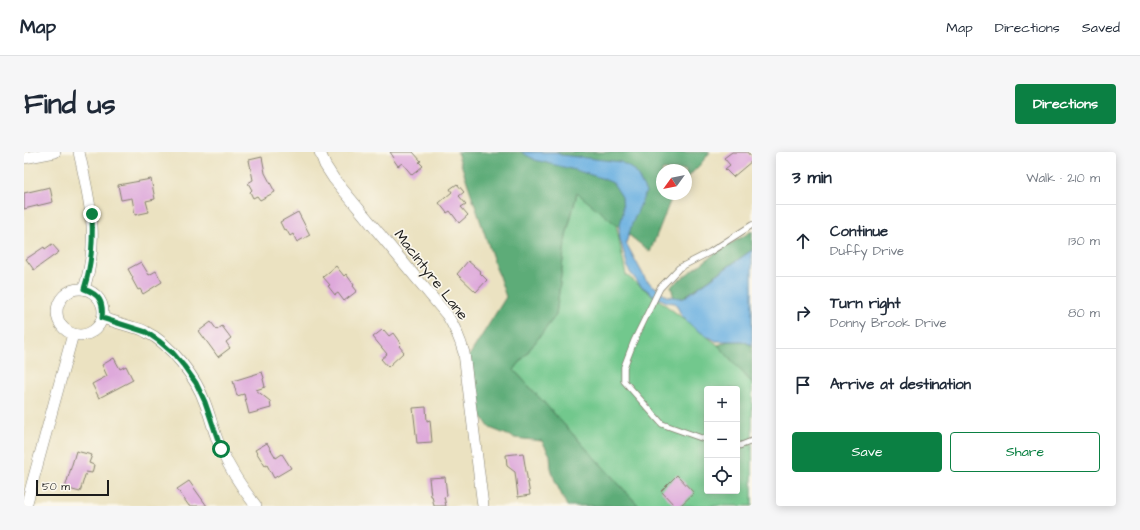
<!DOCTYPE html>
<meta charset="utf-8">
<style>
:root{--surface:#fff;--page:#f6f6f7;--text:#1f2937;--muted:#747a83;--line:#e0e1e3;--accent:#0b8043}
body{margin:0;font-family:"Architects Daughter",sans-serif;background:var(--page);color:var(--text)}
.controls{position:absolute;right:12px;bottom:12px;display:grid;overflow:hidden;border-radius:4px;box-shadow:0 2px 10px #0003}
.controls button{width:36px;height:36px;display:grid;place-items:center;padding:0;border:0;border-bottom:1px solid var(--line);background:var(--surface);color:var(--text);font:20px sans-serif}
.compass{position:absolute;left:632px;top:12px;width:36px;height:36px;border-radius:50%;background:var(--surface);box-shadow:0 2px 10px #0003;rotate:237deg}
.scale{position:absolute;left:12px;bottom:10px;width:73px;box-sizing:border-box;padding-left:4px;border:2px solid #1c1c1c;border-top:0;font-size:11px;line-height:14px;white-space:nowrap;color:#1c1c1c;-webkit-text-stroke:3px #fbf7ec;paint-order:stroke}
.stop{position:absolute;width:12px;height:12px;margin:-9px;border:3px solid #0b8043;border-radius:50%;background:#fff}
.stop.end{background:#0b8043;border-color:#fff;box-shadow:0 1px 4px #0008}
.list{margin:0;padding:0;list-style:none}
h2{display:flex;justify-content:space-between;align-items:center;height:52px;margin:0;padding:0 16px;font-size:17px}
h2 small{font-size:13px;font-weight:400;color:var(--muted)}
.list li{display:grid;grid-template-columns:26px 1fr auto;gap:12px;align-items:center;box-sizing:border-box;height:72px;padding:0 16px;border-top:1px solid var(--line)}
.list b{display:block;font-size:15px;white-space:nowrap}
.list p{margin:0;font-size:13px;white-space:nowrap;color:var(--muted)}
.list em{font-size:13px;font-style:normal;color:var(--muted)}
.actions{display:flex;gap:8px;padding:12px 16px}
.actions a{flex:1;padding:9px 0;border:1px solid var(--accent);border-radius:4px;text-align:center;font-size:14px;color:var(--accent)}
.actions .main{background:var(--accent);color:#fff}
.icon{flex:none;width:22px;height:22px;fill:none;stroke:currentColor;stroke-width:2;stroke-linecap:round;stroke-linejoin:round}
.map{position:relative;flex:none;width:728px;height:354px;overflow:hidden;border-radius:4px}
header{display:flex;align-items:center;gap:24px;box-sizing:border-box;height:56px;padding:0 20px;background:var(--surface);border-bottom:1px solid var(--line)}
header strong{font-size:19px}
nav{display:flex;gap:22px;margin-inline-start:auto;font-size:14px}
.intro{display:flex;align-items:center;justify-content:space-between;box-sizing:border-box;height:96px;padding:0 24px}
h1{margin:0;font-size:28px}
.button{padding:10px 18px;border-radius:4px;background:var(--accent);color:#fff;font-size:14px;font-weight:700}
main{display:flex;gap:24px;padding:0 24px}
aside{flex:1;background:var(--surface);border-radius:4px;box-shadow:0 2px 10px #0003}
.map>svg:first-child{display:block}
.green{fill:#72c88d;stroke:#477254;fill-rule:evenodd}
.forest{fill:#5dac78;stroke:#3c644a}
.water{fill:#6bb0e1;stroke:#44667e}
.building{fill:#dea9db}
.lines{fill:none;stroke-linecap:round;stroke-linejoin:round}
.lane-casing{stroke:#847f6e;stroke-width:7}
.street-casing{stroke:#847f6e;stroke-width:12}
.lane{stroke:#fff;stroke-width:5.5}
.street{stroke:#fff;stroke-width:11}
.route{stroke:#0b8043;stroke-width:5}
.labels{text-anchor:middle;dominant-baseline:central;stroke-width:3.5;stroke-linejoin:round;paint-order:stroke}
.street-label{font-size:15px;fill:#1c1c1c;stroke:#fbf7ec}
</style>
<header>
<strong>Map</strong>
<nav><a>Map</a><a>Directions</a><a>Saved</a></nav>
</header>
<div class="intro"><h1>Find us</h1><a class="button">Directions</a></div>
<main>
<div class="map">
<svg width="728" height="354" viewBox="0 0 728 354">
<rect width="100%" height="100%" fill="#fbf7ec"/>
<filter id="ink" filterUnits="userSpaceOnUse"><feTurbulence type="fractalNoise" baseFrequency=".025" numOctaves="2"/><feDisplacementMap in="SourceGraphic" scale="8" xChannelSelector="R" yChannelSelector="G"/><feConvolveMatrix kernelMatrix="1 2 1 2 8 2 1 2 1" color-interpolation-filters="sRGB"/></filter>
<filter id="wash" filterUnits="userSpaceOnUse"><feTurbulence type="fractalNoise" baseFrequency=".012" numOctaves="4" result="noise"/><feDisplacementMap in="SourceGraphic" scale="16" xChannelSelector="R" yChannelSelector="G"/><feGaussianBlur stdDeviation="0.9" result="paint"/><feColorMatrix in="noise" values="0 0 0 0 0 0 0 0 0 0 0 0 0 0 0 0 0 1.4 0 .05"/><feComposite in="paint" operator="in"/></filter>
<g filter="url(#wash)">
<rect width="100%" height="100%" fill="#ebe2c1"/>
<path class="green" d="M554,38l34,13 14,72 92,70 34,38v123h-113l-125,-136 42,-55 10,-79zM683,237h30v102h-30z"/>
<g class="forest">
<polygon points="433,0 686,0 675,14 662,27 662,18 638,18 638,42 649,42 626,100 553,41 542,84 532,163 490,218 615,354 543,354 531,329 527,316 526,303 518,289 491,286 466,276 451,256 445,204 482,145"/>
<polygon points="728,79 728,98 651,151 647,134 696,98"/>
<polygon points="704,189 718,189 728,193 728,231 694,193"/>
</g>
<polygon class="water" points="497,0 531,0 537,3 597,10 611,19 622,40 608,72 602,91 622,128 643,144 658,146 658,147 728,98 728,193 718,189 692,189 671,177 658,164 651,151 643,150 632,145 616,133 605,119 596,87 595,76 599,61 598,45 589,31 577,26 551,18 511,8"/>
<g id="blocks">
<g class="building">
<polygon points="366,0 389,0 397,9 395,10 399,14 388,23 378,11 374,14 369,7 370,6"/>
<polygon points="708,0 723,0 728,6 728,9 709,25 701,17 706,13 700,6"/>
<polygon points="238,5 241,21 251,40 236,48 233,44 229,46 226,40 228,38 224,31 229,28 225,8"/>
<polygon points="127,27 131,47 122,49 125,60 111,63 108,46 97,48 94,33"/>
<polygon points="433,32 440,40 435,44 442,52 437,55 444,63 435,71 426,59 423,61 415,51 428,40 426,37"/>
<polygon points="26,35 29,50 0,57 0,41"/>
<polygon points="274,60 286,83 273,90 269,82 266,84 262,77 260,78 256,70"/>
<polygon points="28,92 35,100 10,118 2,107 20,95 21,97"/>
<polygon points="444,109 457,120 456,121 463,128 452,140 433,122"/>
<polygon points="117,110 125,123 132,119 138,130 119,142 116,137 114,138 108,127 109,126 104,117"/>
<polygon points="312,114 320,124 322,122 330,133 329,134 333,139 320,149 314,141 311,143 304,134 306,133 299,125"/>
<polygon points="187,170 193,178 198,174 207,186 202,190 206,196 194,205 175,179"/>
<polygon points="358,178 359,179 360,178 365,184 369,181 377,192 375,194 380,200 364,215 357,207 363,202 349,185"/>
<polygon points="90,206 96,217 102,214 109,228 75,246 68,232 83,224 78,213"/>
<polygon points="238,220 240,226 239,227 241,235 232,238 246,249 247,256 225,262 220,242 213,244 209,229"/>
<polygon points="402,255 403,269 406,268 408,290 393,291 389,256"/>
<polygon points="243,291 252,306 258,302 267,316 250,326 243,313 241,314 231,298"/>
<polygon points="52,299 68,303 65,311 70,313 68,321 62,320 56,340 41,336"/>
<polygon points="499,301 506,343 494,345 491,320 483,314 482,303"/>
<polygon points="653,323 670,341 656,354 651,354 637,339"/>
<polygon points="421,325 423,344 420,345 422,354 410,354 408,344 407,344 405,326"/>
<polygon points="165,329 183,354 165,354 153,337"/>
</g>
</g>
</g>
<g filter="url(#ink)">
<use href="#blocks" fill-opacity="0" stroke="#847f6e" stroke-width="1"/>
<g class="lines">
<defs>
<g id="lane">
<polyline points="683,288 638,272 600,229 600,215 610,189 636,136 655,116 686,100 728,73"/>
<polyline points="713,293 715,294 728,289"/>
</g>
<g id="street">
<path d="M55,0c11,51 21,86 5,137"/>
<path d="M296,0l5,13 9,14 113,136c8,12 13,24 17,38l19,153"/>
<polyline points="0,6 31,0"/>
<circle cx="56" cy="160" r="23"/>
<path d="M79,166c9,3 19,6 29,9 4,1 10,2 14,5 24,11 51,47 59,71 6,15 9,31 16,46 9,21 21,39 35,57"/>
<polyline points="2,354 49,182"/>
</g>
</defs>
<use href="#lane" class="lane-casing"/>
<use href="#street" class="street-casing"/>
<use href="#lane" class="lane"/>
<use href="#street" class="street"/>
</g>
</g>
<g class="lines" filter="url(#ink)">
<path class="route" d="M68,62c1,27 0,49 -8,75 15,5 20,13 18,29l44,14 13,9 14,12 11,13 12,17 9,19 16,47"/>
</g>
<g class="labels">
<g class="street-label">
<text transform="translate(407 123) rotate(52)">MacIntyre Lane</text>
</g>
</g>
</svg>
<div class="controls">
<button>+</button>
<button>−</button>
<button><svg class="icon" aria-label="locate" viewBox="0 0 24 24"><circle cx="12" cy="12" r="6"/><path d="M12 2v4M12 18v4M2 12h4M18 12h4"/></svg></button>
</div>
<svg class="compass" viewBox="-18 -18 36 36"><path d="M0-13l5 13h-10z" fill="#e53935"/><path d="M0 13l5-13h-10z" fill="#747a83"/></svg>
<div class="scale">50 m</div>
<div class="stop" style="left:197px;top:297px"></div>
<div class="stop end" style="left:68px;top:62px"></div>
</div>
<aside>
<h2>3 min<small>Walk · 210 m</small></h2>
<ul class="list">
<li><svg class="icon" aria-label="ahead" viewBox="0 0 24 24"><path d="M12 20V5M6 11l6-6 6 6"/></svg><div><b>Continue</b><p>Duffy Drive</p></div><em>130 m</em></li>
<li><svg class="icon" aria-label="right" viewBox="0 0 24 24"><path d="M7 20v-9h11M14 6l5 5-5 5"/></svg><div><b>Turn right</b><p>Donny Brook Drive</p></div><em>80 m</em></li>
<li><svg class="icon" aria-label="arrive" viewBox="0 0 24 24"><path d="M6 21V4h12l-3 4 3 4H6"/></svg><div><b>Arrive at destination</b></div></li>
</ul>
<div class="actions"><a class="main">Save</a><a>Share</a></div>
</aside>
</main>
